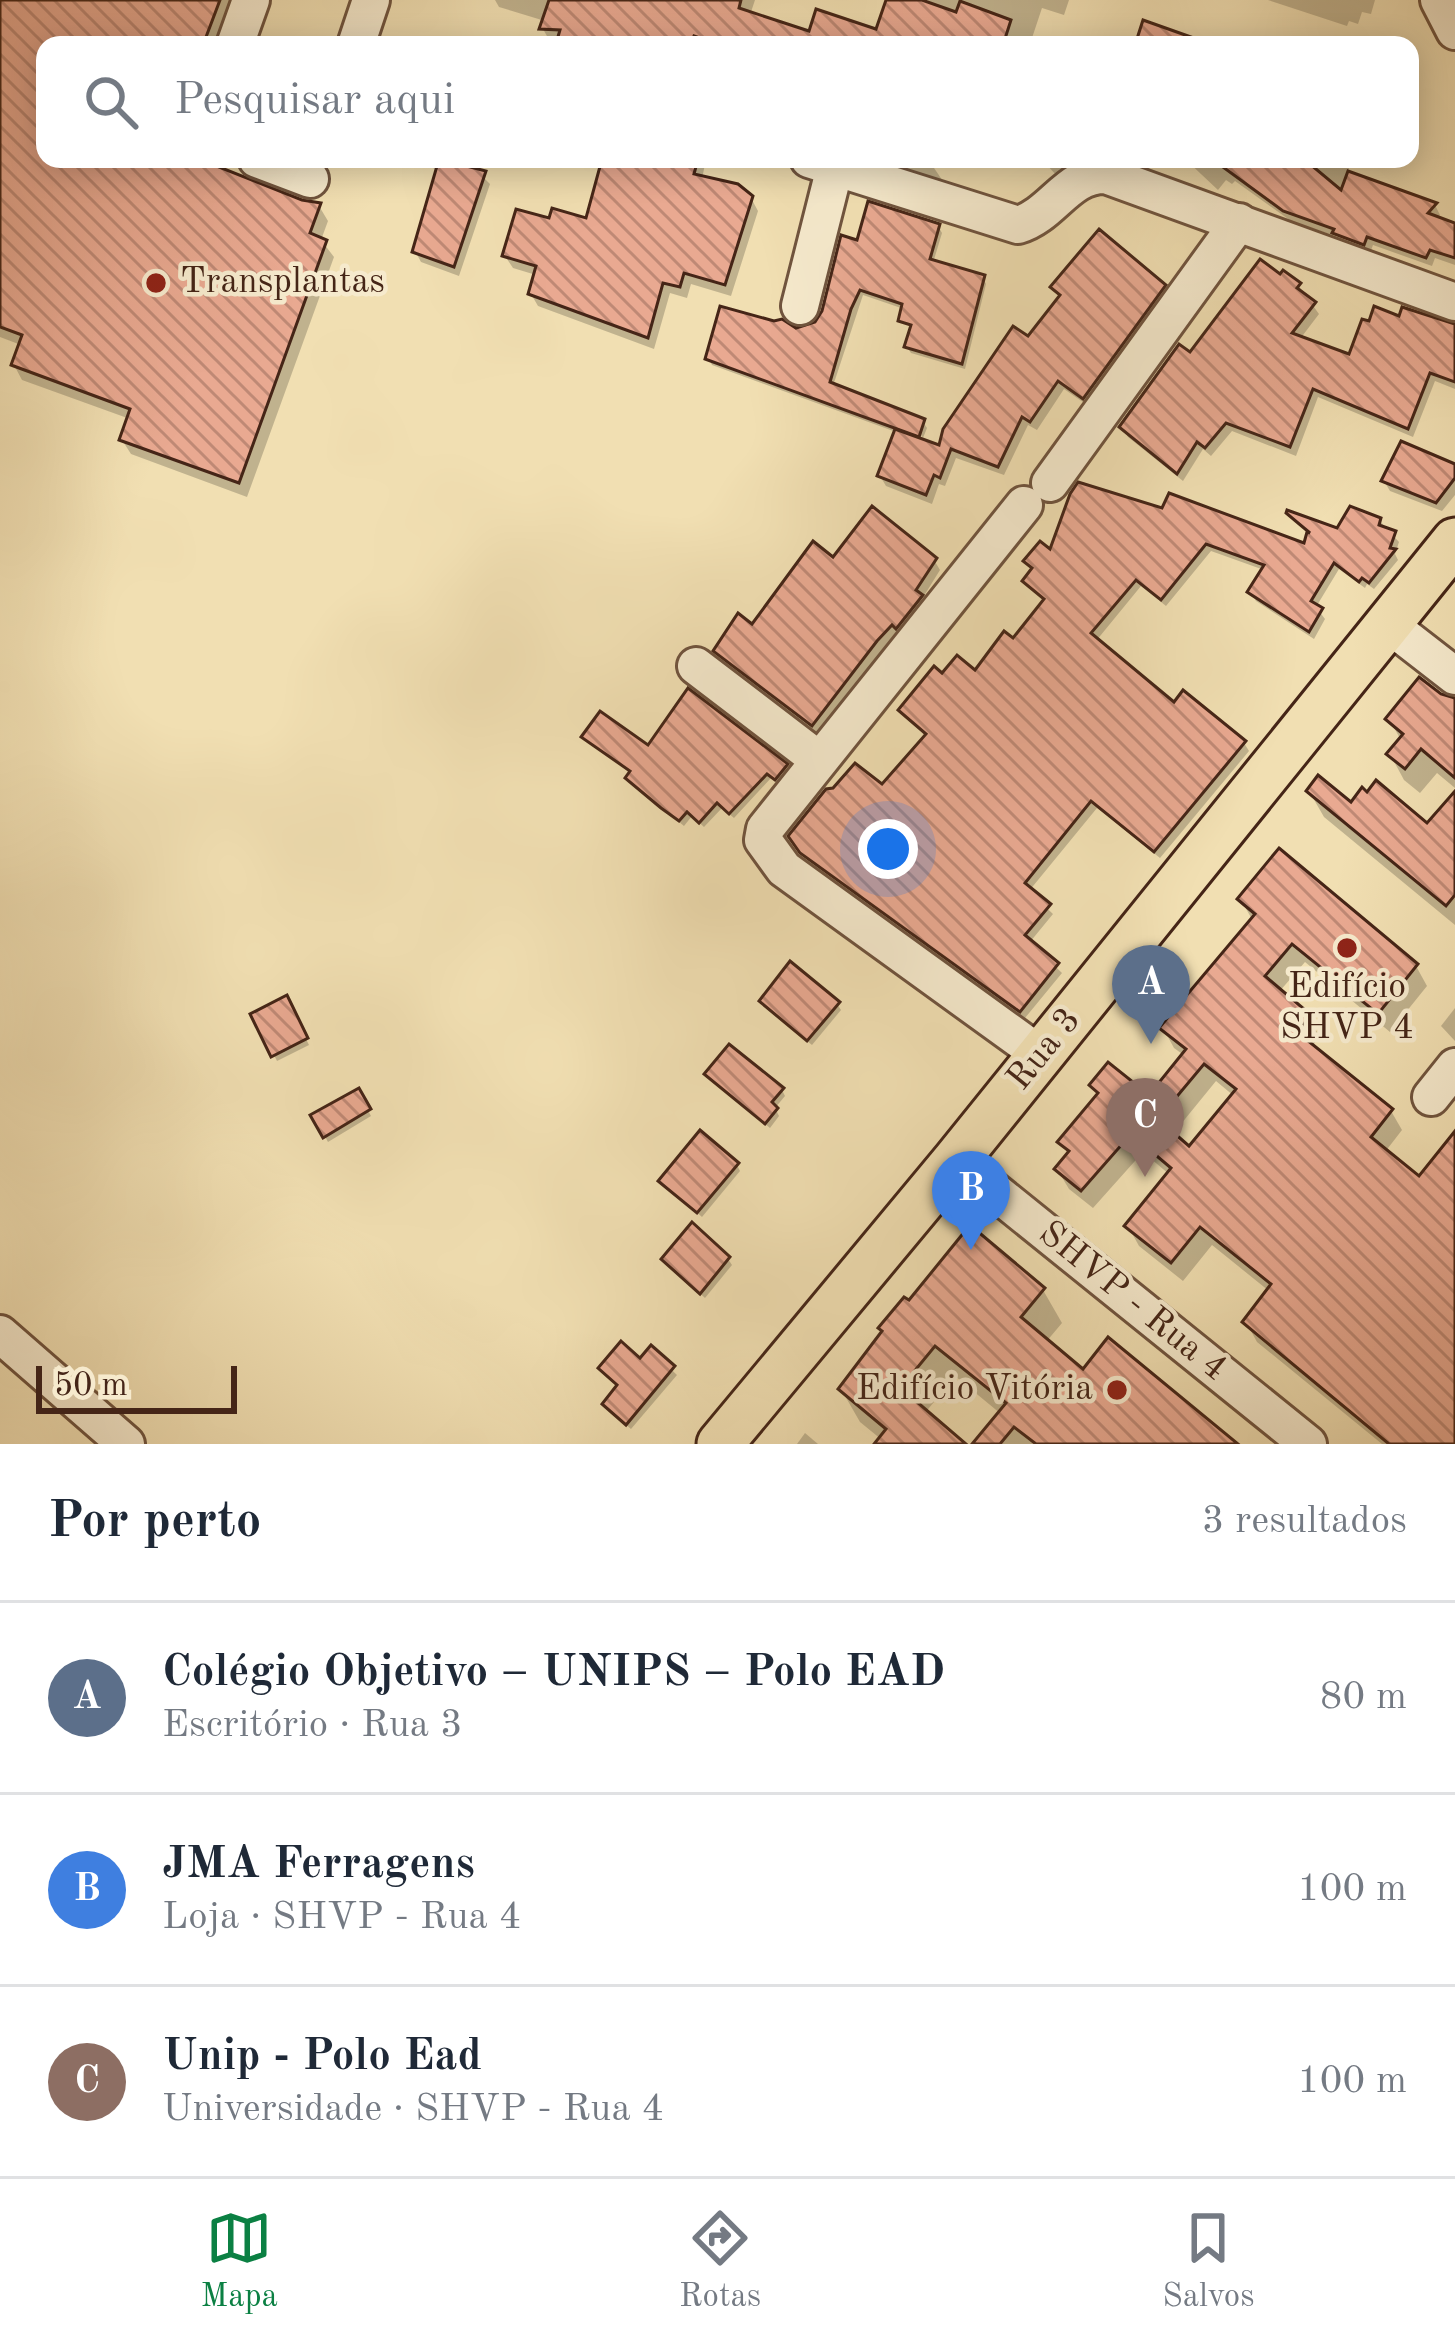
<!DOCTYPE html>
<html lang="pt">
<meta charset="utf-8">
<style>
:root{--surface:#fff;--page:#f6f6f7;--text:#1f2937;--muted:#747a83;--line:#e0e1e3;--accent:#0b8043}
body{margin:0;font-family:"Old Standard TT",serif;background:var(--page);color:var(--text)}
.scale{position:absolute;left:36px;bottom:30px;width:201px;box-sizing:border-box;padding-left:12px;border:6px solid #452517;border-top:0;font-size:33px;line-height:42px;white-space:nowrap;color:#452517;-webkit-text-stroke:9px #f6eacd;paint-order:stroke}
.you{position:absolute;left:888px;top:849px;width:42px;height:42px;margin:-30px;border:9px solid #fff;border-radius:50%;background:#1a73e8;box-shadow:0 0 0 18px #1a73e833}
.badge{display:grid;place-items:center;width:78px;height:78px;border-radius:50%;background:var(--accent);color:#fff;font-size:39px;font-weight:700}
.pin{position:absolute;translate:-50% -99px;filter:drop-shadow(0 3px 6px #0008)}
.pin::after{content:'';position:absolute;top:63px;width:42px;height:36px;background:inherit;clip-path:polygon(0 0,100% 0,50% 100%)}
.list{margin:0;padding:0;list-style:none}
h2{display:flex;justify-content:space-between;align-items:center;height:156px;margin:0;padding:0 48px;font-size:51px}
h2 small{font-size:39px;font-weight:400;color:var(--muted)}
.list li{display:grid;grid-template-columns:78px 1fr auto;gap:36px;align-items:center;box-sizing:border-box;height:192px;padding:0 48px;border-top:3px solid var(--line)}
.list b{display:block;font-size:45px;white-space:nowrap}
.list p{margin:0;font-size:39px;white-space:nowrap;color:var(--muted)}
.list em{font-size:39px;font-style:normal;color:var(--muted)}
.icon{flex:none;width:66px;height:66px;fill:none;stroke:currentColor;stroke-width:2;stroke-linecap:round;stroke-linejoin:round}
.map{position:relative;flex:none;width:1455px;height:1444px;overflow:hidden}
.search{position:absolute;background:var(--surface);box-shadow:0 6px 30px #0003;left:36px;right:36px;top:36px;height:132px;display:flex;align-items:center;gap:30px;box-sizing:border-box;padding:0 42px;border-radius:24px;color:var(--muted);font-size:45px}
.sheet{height:732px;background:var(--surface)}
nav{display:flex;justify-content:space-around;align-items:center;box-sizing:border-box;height:168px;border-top:3px solid var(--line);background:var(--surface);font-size:33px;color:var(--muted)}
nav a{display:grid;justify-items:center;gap:6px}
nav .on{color:var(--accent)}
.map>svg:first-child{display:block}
.shadow{fill:#0003;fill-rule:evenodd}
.building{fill:url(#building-back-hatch);stroke:#452517;stroke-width:3;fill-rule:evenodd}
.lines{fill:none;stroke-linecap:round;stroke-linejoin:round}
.minor-casing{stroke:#70543e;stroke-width:42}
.major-casing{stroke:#452517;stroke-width:51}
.minor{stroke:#f6eacd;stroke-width:36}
.major{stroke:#f1dfb2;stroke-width:45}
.poi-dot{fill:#8f2418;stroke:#f6eacd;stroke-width:4.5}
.labels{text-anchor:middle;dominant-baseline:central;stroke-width:9;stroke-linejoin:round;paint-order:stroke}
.poi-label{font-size:36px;fill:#452517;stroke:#f6eacd;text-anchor:start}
.street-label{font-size:36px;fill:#452517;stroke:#f6eacd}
</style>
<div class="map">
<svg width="1455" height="1444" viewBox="0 0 1455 1444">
<defs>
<pattern id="building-back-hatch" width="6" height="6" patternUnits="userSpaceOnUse" patternTransform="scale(3)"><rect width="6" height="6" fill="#e9a991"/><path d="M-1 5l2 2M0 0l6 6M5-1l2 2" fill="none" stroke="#bf8975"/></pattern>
</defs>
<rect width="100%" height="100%" fill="#f1dfb2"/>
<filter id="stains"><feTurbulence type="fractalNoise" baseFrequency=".00167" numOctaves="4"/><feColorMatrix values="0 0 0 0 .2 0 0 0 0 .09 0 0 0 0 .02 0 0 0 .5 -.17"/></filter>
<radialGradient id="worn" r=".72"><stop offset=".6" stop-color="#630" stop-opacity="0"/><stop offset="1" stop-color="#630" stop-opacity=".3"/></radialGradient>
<g class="shadow">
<polygon points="0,0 232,0 216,45 45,45 45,159 188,159 301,203 319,206 328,221 321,240 334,257 247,497 131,454 122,440 130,419 22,380 14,365 21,345 0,337"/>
<polygon points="495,0 755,0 750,15 811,35 878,33 889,0 1069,0 1064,15 1042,8 1031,41 1020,37 1017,45 552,45 543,29 545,21 499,7"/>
<polygon points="1268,0 1375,0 1371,14 1362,12 1358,24 1349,21 1347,26"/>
<polygon points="402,159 482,159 478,172 490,184 459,276 421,262 415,251 436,169"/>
<polygon points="605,159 706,159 702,179 751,198 758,211 731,296 691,284 687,298 670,293 654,349 538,306 531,294 536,275 513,268 505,256 551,222 588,221"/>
<polygon points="860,159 919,159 932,165 951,193"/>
<polygon points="1048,159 1082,159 1058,177 1045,163"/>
<polygon points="1185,159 1352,159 1347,174 1435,205 1440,215 1436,219 1455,226 1455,265 1435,258 1432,266 1373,245 1370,253 1342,243 1338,237 1291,221 1235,181 1232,184 1226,180 1218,190"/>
<polygon points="938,226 942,233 933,263 983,278 986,284 965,369 911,353 907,347 913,329 902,320 904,309 863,295 833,386 923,422 927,428 923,438 913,423 909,425 917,441 941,449 1060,299 1054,288 1163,287 1169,297 1090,407 1064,389 1037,430 1028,425 1004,475 956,458 945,486 939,484 932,504 886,486 880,476 896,432 712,365 709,359 817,325 859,244"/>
<polygon points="1298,285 1319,314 1300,339 1351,358 1401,320 1455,326 1455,389 1435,381 1413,437 1318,397 1296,456 1232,431 1211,456 1203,449 1183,481 1128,437 1122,427 1191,356"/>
<polygon points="1455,467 1455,495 1442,511 1390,491 1384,481"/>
<polygon points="1073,495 1305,547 1310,535 1290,514 1338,532 1379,520 1399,542 1395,554 1398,560 1374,589 1367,584 1365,588 1339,569 1316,607 1325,619 1314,639 1256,601 1251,592 1264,570 1211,551 1166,606 1141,586 1096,641 1174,706 1244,743 1249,751 1160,858 1097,808 1029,891 1053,914 1030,942 1062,973 1025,1018 808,861 797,845 883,788 928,737 902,710 943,677 975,675 1013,642 1046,602 1026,581 1032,570 1027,561 1051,554"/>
<polygon points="934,560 940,570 922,599 926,607 903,637 898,633 818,734 722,661 716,651 752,628 833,561"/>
<polygon points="1455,700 1455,788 1437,773 1420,793 1404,780 1390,754 1401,740 1389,719"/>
<polygon points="585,737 785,766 789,773 780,784 771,778 734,818 722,808 704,827 692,816 684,826 632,784 628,778 631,774"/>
<polygon points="1309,791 1428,827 1455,795 1455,925 1324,817"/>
<path d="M1241,900l175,66 11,20 -37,46 -85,-70 -26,30 29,25 12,20 -9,10 80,64 11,19 -17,22 34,28 36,-44v308h-73l-125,-102 -11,-20 23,-31 -57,-46 -29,36 -44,-35 -11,-20 42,-51 -27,-23 -50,56 -24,-19 -12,-20 12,-13 -8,-14 38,-46 -6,-11 56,14 36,-43 -11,-8 -11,-20 90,-107zM1216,1081l18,15 -44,54 -18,-15z"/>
<polygon points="286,999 309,1045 277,1061 254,1015"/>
<polygon points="837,1004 841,1010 812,1045 766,1007"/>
<polygon points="1455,1008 1455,1041 1441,1026"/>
<polygon points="711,1080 782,1090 785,1096 775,1108 779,1116 770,1128"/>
<polygon points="358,1092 371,1116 328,1142 314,1116"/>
<polygon points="737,1165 740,1171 702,1217 662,1181"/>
<polygon points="728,1259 732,1265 705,1298 664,1260"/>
<polygon points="1043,1290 1062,1323 1046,1342 1083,1373 1109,1342 1237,1444 976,1444 1001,1414 955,1376 925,1413 967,1444 878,1444 882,1440 860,1422 841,1389"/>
<polygon points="651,1350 677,1375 631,1429 609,1410 620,1387 602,1369 641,1363"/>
<polygon points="805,1433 818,1444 797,1444"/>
</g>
<g class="building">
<polygon points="0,0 220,0 203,45 45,45 45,159 199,159 302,200 321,203 310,233 327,240 239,483 119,440 130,409 11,365 22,335 0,327"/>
<polygon points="549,0 741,0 739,8 809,31 816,9 876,29 886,0 922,0 956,12 960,1 1011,20 1003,45 720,45 694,36 691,45 618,45 595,38 593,45 574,45 557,40 560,30 539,29"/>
<polygon points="1143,20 1205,42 1204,45 1135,45"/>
<polygon points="439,159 486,171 454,267 412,252"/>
<polygon points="602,159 698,159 694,174 738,184 753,196 725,285 684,273 680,287 663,283 648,338 528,294 536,266 502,256 516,209 549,218 552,208 586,218"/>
<polygon points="1212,159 1304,159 1341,190 1348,171 1437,203 1428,213 1455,223 1455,258 1430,250 1426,258 1367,237 1364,245 1332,233 1334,229 1283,211"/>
<polygon points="868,201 940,224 930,259 985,275 962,364 904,347 911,325 898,321 902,304 860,290 851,309 830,382 925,419 919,437 705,359 720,306 774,321 782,319 796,328 815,322 822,311 841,235 857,240"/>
<polygon points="1099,229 1166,285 1083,399 1058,381 1030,422 1022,417 998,467 951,449 940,478 934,475 926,495 877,476 895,429 939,445 943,429 1013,326 1028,336 1060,295 1050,287"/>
<polygon points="1260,259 1280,274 1283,270 1301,283 1297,288 1316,302 1292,333 1349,354 1362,319 1369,321 1374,306 1399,316 1402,307 1455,324 1455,382 1430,373 1408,429 1313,389 1290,447 1226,423 1205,448 1197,442 1177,474 1119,427 1179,344 1190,352"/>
<polygon points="1401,441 1455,464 1455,478 1436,503 1381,481"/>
<polygon points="1078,482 1162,508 1169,493 1304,543 1307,532 1310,533 1286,513 1287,510 1337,528 1350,506 1381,518 1379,525 1396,531 1390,548 1396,549 1369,583 1362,578 1359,582 1334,563 1311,601 1323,608 1309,632 1247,592 1264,565 1206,544 1161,600 1136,580 1091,633 1174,702 1183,690 1246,741 1154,852 1091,801 1025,883 1051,904 1025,935 1059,963 1020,1012 800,853 788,836 826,789 833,788 855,763 882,784 926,734 898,710 934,666 942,673 957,655 975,670 1004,631 1013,638 1044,599 1022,581 1032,568 1023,561 1040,541 1050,549 1070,494"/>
<polygon points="872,506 937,558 916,590 923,595 896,629 892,625 877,641 812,726 713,651 738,613 752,624 813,541 833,557"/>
<polygon points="1419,677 1441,694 1455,698 1455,778 1421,749 1405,769 1386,754 1403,734 1385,719"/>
<polygon points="688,688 788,764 775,780 767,774 729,814 717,803 699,823 687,812 679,821 661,808 625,778 630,771 581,737 600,711 648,745"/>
<polygon points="1318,775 1351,802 1362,787 1367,792 1376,780 1427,823 1455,791 1455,895 1446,906 1306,791"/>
<path d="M1279,848l139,116 -40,50 -86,-70 -27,32 46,39 -14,17 96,77 -22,28 48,39 36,-45v313h-66l-147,-122 29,-38 -71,-57 -29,36 -47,-37 47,-58 -40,-34 -50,57 -27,-22 15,-18 -12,-9 41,-49 -9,-8 19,-23 41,33 37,-46 -27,-21 96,-114 -18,-15zM1204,1064l32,25 -47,57 -31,-27z"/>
<polygon points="790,961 840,1002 807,1041 759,1001"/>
<polygon points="287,995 308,1038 271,1057 250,1014"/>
<polygon points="729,1044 784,1088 772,1102 778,1108 765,1124 704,1074"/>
<polygon points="359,1088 371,1109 323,1138 310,1115"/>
<polygon points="700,1130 739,1163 697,1213 658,1181"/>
<polygon points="692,1222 730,1257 700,1294 661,1259"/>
<polygon points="970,1225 1045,1288 1021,1317 1083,1369 1108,1337 1238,1444 1036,1444 1014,1427 1000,1444 972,1444 1006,1403 935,1346 903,1385 920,1398 917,1402 966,1444 874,1444 886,1429 838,1389 882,1331 878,1328 904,1297 909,1300"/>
<polygon points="621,1341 640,1358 651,1345 675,1366 626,1425 602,1404 617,1385 598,1368"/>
</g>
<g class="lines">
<defs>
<g id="minor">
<polyline points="1439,0 1455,31"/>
<polyline points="235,45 251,0"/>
<polyline points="356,45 371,0"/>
<polyline points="257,159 310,179"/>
<path d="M809,159l209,66c36,-11 49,-51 88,-50l349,127"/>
<polyline points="800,306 835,167"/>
<polyline points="1050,483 1239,222"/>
<polyline points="1024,505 765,829 763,840 784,869 1041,1055"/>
<polyline points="1388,624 1455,676"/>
<polyline points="696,666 819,760"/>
<polyline points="1431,1097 1455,1067"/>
<polyline points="956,1160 1308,1444"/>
<polyline points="0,1334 126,1444"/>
</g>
<polyline id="major" points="720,1444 956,1160 1455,541"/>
</defs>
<use href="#minor" class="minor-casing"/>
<use href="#major" class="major-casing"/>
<use href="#minor" class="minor"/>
<use href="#major" class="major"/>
</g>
<g class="poi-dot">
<circle cx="156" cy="283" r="12"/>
<circle cx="1347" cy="948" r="12"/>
<circle cx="1117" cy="1390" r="12"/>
</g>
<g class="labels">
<g class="poi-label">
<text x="180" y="283">Transplantas</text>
<text x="1347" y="988" text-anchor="middle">Edifício<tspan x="1347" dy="41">SHVP 4</tspan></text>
<text x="1093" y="1390" text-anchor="end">Edifício Vitória</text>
</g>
<g class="street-label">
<text transform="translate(1045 1050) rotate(-51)">Rua 3</text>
<text transform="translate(1132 1302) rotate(39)">SHVP - Rua 4</text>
</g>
</g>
<rect width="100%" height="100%" filter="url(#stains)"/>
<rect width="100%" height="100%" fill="url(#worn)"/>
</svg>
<div class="scale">50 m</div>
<div class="you"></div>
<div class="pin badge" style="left:1151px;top:1044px;background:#5c6f8a">A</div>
<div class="pin badge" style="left:971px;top:1250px;background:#3f7fe0">B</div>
<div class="pin badge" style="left:1145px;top:1177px;background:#8d6e63">C</div>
<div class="search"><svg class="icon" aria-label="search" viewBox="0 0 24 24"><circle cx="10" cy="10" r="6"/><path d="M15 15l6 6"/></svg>Pesquisar aqui</div>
</div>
<section class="sheet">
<h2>Por perto<small>3 resultados</small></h2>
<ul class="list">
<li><span class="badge" style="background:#5c6f8a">A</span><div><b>Colégio Objetivo – UNIPS – Polo EAD</b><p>Escritório · Rua 3</p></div><em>80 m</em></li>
<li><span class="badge" style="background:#3f7fe0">B</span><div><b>JMA Ferragens</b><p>Loja · SHVP - Rua 4</p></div><em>100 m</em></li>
<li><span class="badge" style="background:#8d6e63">C</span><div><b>Unip - Polo Ead</b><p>Universidade · SHVP - Rua 4</p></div><em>100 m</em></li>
</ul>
</section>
<nav>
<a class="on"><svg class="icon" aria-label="map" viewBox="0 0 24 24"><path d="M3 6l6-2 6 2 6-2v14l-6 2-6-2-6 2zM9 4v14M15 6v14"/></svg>Mapa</a>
<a><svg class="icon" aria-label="directions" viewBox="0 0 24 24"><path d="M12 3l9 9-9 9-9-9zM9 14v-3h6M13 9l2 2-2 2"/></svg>Rotas</a>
<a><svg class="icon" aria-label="saved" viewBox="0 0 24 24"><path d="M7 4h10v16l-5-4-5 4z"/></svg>Salvos</a>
</nav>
